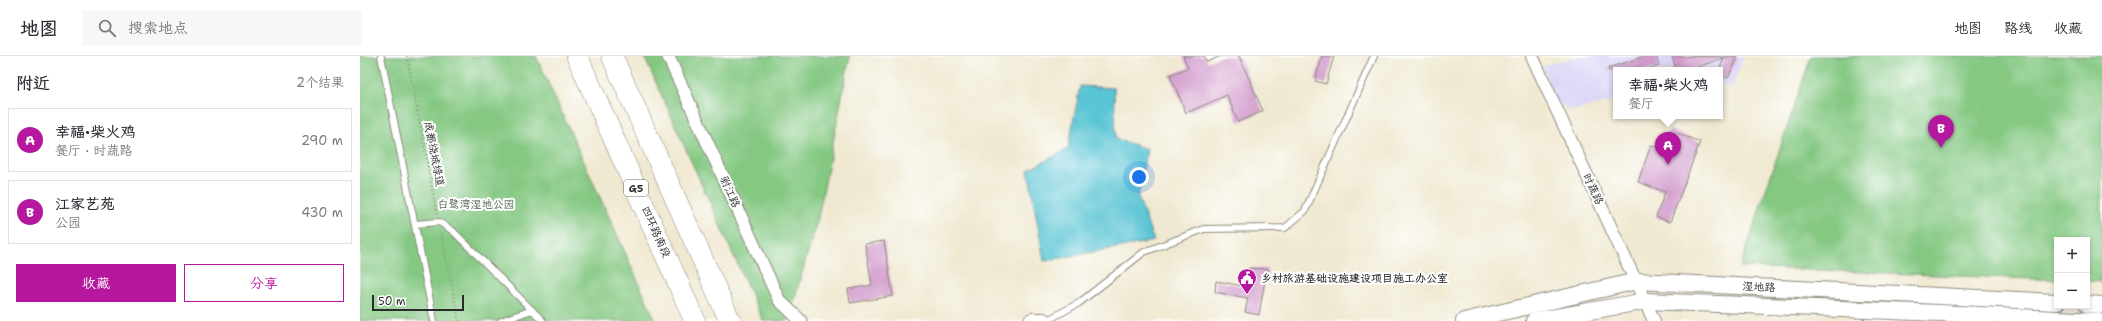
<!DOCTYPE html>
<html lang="zh">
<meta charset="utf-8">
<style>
:root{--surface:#fff;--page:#f7f7f7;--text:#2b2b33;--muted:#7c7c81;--line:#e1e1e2;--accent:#b5179e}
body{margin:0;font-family:"Shantell Sans","LXGW WenKai TC",sans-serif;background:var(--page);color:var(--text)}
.controls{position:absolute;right:12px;bottom:12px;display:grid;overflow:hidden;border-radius:0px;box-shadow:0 2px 6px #0003}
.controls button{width:36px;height:36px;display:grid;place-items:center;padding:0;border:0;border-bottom:1px solid var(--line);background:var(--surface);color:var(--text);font:20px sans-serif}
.scale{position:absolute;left:12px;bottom:10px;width:92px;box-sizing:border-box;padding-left:4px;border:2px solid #2b2b2b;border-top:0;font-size:11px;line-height:14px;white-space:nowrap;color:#2b2b2b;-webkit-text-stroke:3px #fff;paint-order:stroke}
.you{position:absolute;left:779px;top:121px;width:14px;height:14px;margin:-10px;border:3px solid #fff;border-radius:50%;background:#1a73e8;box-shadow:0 0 0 6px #1a73e833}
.badge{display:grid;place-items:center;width:26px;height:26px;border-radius:50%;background:var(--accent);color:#fff;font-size:13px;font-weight:700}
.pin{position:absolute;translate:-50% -33px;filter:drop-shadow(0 1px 2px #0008)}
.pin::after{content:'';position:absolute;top:21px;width:14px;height:12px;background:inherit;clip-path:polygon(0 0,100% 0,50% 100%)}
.popup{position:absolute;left:1253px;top:11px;width:110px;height:52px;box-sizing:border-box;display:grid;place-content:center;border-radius:0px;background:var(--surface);filter:drop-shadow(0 1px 3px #0005);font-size:13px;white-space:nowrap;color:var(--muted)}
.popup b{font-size:15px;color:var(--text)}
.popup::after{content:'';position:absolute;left:50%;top:100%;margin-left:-8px;border:8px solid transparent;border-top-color:var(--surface)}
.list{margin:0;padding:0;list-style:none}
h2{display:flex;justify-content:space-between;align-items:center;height:52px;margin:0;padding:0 16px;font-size:17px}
h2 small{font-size:13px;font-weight:400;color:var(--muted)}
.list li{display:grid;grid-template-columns:26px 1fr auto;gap:12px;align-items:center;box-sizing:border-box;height:64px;margin:0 8px 8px;padding:0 8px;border:1px solid var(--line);border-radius:0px}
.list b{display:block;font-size:15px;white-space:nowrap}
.list p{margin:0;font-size:13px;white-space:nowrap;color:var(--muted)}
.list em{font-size:13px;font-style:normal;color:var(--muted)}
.actions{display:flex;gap:8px;padding:12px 16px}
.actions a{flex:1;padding:9px 0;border:1px solid var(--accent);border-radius:0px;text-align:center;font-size:14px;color:var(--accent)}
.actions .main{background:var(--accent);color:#fff}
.icon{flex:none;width:22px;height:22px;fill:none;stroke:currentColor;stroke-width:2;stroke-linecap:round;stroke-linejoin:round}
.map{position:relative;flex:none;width:1742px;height:265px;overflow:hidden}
header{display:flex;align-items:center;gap:24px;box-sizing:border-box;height:56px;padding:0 20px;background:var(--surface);border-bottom:1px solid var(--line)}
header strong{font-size:19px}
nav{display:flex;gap:22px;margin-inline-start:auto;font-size:14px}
.search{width:280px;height:36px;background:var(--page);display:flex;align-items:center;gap:10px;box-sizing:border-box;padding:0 14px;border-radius:0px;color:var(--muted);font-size:15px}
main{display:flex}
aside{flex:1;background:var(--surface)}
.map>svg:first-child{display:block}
.built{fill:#dbd6f7}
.green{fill:#84c882;stroke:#587a56}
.water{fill:#5ac5d4;stroke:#427880}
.building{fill:#d099cb}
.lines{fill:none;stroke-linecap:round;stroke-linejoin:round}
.lane-casing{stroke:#8e8a7e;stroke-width:8}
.street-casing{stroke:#8e8a7e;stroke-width:14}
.secondary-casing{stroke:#8e8a7e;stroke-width:18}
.highway-casing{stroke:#8e8a7e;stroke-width:22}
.path{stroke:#8e8a7e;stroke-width:2;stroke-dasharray:1 3;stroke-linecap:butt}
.lane{stroke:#fff;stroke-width:6}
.street{stroke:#fff;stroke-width:12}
.secondary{stroke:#fff;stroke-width:16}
.highway{stroke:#fff;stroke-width:21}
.labels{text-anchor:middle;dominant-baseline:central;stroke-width:4;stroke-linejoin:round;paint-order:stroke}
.shield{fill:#fff;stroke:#6b6b6b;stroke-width:1}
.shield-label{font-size:10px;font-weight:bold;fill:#2b2b2b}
.street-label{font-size:11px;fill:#2b2b2b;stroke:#fff}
.park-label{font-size:11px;fill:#4a6249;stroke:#fff}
.poi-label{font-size:11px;font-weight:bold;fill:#2b2b2b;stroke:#fff;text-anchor:start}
</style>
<header>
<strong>地图</strong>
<div class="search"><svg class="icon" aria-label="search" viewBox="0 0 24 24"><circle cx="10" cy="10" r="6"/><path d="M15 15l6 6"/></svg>搜索地点</div>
<nav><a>地图</a><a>路线</a><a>收藏</a></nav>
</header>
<main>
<aside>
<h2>附近<small>2个结果</small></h2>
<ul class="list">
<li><span class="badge">A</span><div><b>幸福·柴火鸡</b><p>餐厅 · 时蔬路</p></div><em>290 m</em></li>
<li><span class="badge">B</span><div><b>江家艺苑</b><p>公园</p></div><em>430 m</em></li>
</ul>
<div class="actions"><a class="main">收藏</a><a>分享</a></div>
</aside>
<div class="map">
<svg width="1742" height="265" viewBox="0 0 1742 265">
<rect width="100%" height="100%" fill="#fff"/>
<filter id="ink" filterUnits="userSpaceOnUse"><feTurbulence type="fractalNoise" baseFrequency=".025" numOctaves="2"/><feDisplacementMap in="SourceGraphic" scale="8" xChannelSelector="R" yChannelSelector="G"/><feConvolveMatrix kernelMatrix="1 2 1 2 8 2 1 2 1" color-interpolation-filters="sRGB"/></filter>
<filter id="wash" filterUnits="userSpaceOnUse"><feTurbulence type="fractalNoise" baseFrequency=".012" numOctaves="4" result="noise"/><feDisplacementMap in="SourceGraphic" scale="16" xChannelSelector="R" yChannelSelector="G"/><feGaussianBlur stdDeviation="0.9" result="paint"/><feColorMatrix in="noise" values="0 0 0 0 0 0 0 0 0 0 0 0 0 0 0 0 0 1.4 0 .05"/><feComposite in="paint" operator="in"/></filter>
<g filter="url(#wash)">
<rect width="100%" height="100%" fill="#f0e9d1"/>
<polygon class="built" points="1220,0 1384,0 1372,31 1360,28 1360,14 1256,14 1256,45 1211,55 1195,46 1182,10"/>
<g class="green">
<polygon points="0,0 176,0 296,265 0,265"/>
<polygon points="284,0 490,0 458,162 428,265 403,265"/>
<polygon points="1451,0 1742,0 1742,226 1727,225 1727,184 1697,184 1697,224 1380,211"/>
</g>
<polygon class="water" points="720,30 754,32 756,83 787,93 778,141 794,185 684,205 668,114 708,93"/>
<g id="blocks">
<g class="building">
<polygon points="823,0 844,0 847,6 861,0 879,0 903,55 878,66 867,39 826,57 810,19 828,12"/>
<polygon points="962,0 974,0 966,28 955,25"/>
<polygon points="1286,0 1296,0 1299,10 1284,14 1249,14 1248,12"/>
<polygon points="1312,0 1365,1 1378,0 1368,22 1360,19 1360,12 1364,2 1328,14 1316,14"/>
<polygon points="1309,74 1340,86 1310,166 1296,161 1305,136 1278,126 1291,89 1302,93"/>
<polygon points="524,185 533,240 490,247 488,233 512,229 505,188"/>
<polygon points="889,212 908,213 908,224 905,224 899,259 885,256 888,242 855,236 856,225 888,231"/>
</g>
</g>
</g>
<g filter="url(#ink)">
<use href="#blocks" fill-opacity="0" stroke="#8e8a7e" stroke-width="1"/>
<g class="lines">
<defs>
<g id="lane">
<polyline points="21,0 74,265"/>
<polyline points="55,168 79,166 93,175 172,254"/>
<polyline points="141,265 172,254 183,265"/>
<polyline points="686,265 719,247 784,196 844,173 925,172 945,155 1014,0"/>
</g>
<g id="street">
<polyline points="308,0 419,244 441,265"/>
<polyline points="1172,0 1294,265"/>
</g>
<g id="secondary">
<polyline points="1727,248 1742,249"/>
<polyline points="672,265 683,265"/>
<polyline points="1104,265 1277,225 1697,246"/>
<polyline points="1174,265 1286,245 1580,257 1738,265"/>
</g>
<g id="highway">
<polyline points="217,0 335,265"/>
<polyline points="252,0 370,265"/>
</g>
</defs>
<use href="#lane" class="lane-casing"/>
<use href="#street" class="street-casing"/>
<use href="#secondary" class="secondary-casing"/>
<use href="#highway" class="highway-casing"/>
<g class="path">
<polyline points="47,0 77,158"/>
<polyline points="81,178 99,265"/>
</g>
<use href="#lane" class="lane"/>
<use href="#street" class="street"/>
<use href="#secondary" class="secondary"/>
<use href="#highway" class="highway"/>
</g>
</g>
<defs>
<symbol id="civic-pin" viewBox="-11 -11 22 30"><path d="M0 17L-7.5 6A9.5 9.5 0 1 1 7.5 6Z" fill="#b5179e" stroke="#fff"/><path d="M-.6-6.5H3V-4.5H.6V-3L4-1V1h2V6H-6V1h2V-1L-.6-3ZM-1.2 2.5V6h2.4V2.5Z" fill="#fff"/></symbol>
</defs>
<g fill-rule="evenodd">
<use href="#civic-pin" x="876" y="211" width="22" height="30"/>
</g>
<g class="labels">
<rect class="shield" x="264" y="124" width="24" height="16" rx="3"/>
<g class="shield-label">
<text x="276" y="132">G5</text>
</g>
<g class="street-label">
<text transform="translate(74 98) rotate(79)">成都绕城绿道</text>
<text transform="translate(1233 133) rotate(65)">时蔬路</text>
<text transform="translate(370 136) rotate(66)">驸江路</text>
<text transform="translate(296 176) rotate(66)">四环路南段</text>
<text transform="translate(1399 231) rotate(3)">湿地路</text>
</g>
<g class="park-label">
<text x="116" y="148">白鹭湾湿地公园</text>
</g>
<g class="poi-label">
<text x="901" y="222">乡村旅游基础设施建设项目施工办公室</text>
</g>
</g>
</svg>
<div class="controls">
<button>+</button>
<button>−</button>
</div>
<div class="scale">50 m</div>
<div class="you"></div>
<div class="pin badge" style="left:1308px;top:109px">A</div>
<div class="popup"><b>幸福·柴火鸡</b>餐厅</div>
<div class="pin badge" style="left:1581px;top:92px">B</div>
</div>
</main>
